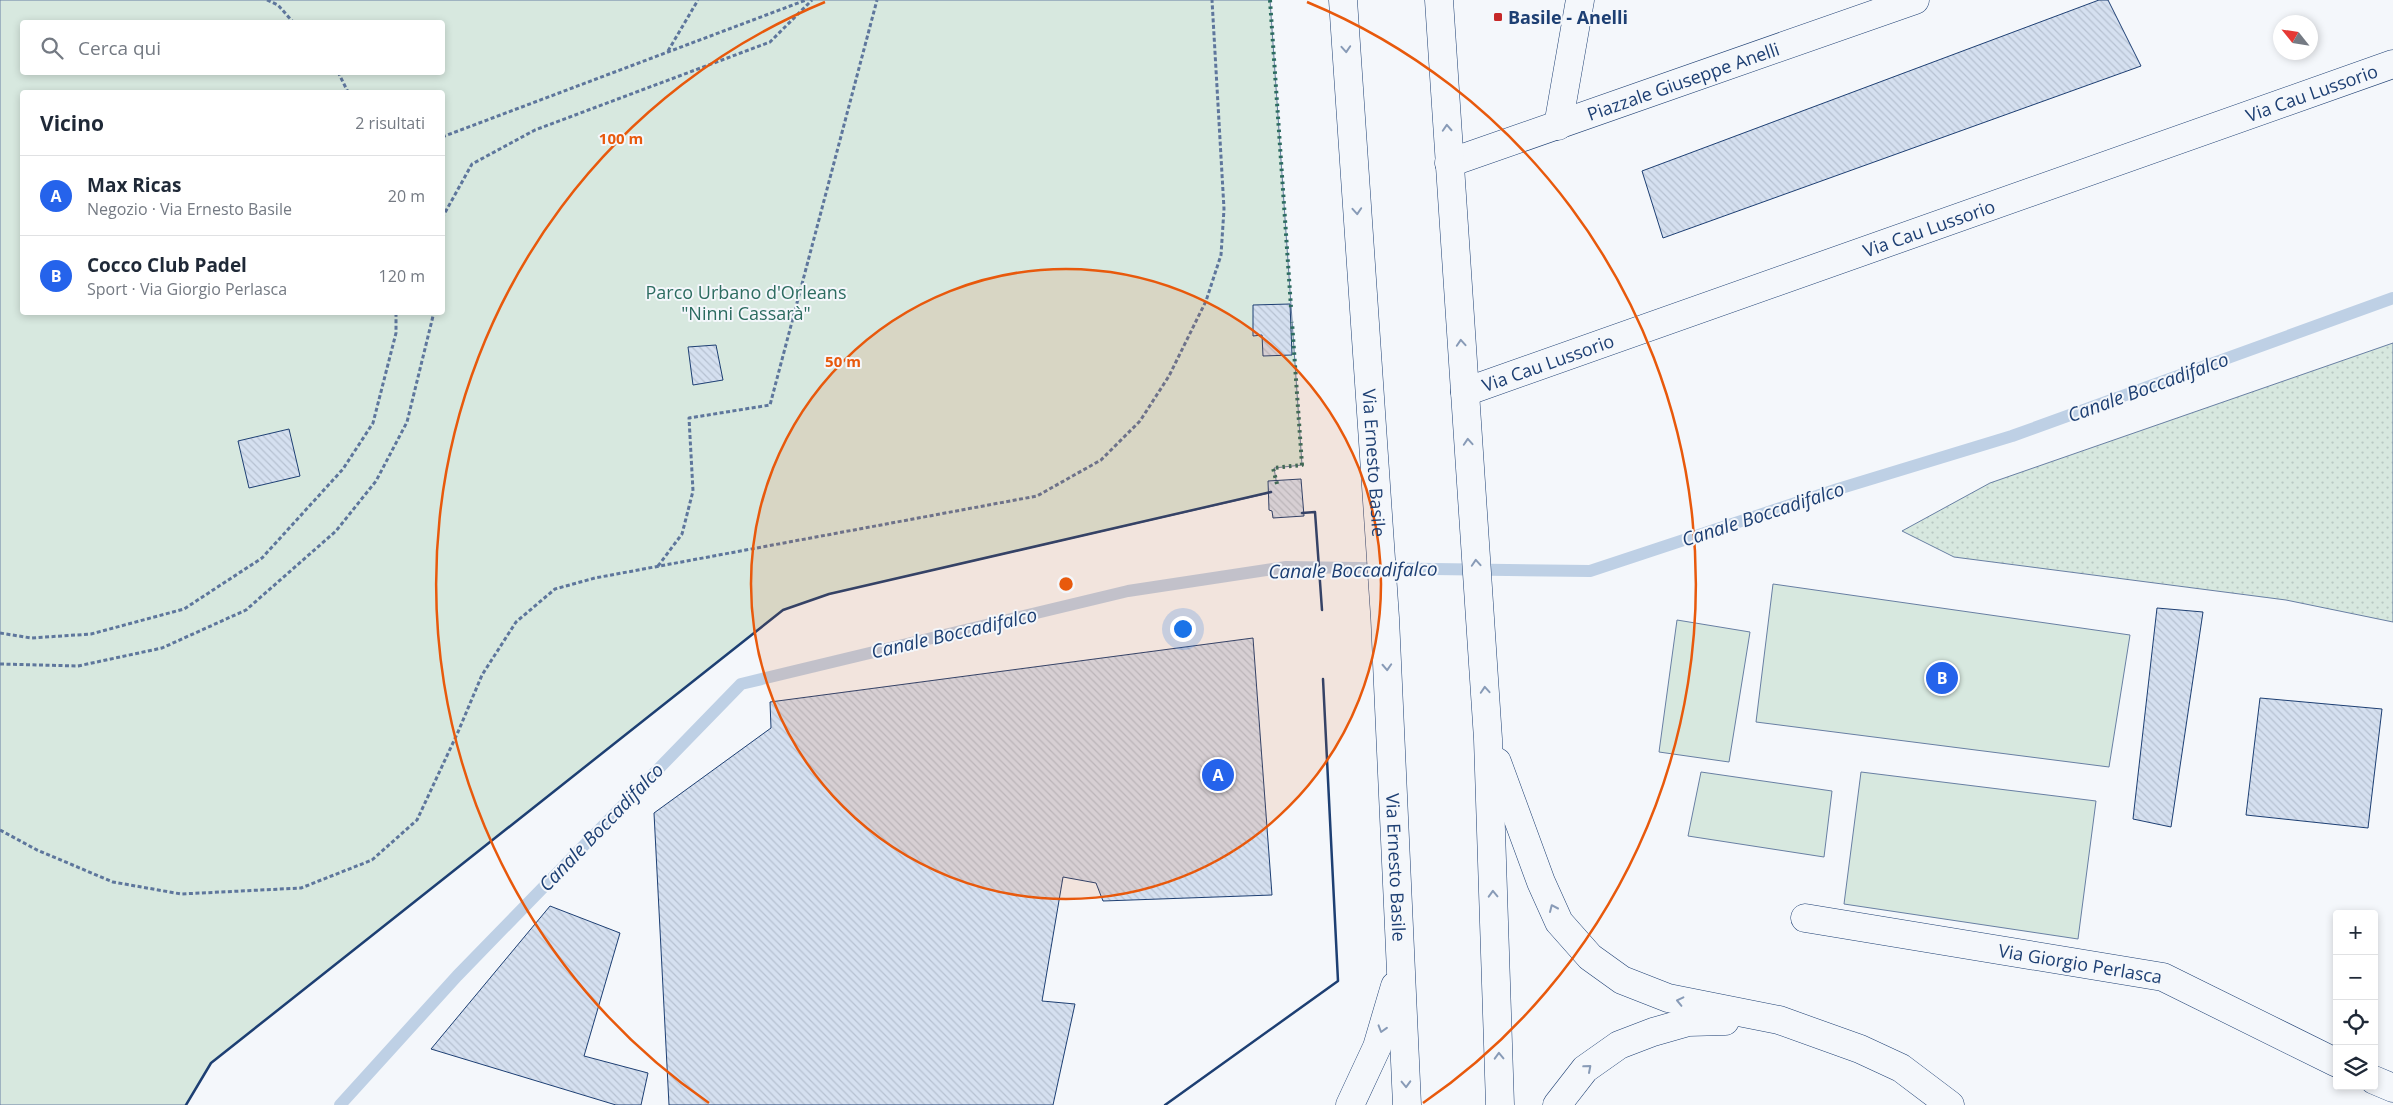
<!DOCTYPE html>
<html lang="it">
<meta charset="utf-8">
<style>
:root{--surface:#fff;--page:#f6f6f7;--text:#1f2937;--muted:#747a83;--line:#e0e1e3;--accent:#2563eb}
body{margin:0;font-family:"Open Sans",sans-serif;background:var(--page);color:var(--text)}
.controls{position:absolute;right:15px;bottom:15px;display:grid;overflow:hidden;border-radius:5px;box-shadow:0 2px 8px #0003}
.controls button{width:45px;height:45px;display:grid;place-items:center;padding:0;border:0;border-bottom:1px solid var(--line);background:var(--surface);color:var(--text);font:25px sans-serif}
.compass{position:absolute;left:2273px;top:15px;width:45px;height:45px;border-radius:50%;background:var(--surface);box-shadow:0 2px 8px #0003;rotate:300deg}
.you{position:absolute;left:1182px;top:628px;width:18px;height:18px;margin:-12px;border:4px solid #fff;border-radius:50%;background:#1a73e8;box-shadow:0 0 0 8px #1a73e833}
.badge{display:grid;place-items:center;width:32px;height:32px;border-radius:50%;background:var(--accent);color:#fff;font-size:16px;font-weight:700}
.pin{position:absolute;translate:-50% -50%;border:2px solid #fff;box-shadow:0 1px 5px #0006}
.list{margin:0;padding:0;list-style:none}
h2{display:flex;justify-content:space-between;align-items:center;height:65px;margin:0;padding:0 20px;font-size:21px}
h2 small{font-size:16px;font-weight:400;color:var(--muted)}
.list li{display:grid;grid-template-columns:32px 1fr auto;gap:15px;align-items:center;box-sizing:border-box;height:80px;padding:0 20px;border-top:1px solid var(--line)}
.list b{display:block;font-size:19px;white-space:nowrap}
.list p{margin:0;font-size:16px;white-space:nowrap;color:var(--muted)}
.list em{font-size:16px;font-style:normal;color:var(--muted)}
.icon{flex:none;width:28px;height:28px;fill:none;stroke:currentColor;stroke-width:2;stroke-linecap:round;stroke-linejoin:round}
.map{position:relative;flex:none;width:2393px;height:1105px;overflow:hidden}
.search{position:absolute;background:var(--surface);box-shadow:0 2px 8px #0003;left:20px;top:20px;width:425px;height:55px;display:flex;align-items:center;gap:12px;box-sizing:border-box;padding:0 18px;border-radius:5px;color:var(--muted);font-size:19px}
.panel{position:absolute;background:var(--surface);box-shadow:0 2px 8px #0003;left:20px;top:90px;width:425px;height:225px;border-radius:5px}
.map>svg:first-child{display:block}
.grass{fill:url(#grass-dots);stroke:#687fa3}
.park{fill:#d7e8df;stroke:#687fa3;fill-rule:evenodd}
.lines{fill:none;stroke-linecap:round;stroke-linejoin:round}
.stream{stroke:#bed0e5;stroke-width:12}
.building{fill:url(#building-back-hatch);stroke:#1d3f73}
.street-casing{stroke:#1d3f73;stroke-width:29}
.secondary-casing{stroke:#1d3f73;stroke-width:29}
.path{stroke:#5e769c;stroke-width:3;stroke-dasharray:4 2.5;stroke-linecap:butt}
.street{stroke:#f4f7fb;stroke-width:28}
.secondary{stroke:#f4f7fb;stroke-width:28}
.hedge{stroke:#2c6c60;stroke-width:4;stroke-dasharray:2.5 4;stroke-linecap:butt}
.wall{stroke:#1d3f73;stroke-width:2.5}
.oneway{stroke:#889bb7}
.ring{fill:none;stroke:#e8590c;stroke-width:2.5}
.poi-dot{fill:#c62828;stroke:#f4f7fb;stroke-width:2}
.labels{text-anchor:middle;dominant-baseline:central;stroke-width:4;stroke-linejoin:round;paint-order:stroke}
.poi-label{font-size:18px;font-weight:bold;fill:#1d3f73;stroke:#f4f7fb;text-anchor:start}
.street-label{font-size:18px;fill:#1d3f73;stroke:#f4f7fb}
.park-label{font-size:18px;fill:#2c6c60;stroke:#f4f7fb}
.water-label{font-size:19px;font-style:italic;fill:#1d3f73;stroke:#f4f7fb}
.centre{fill:#e8590c;stroke:#f4f7fb;stroke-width:2.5}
.ring-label{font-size:15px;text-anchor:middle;font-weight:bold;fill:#e8590c;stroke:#f4f7fb;stroke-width:4;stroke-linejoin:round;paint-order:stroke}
</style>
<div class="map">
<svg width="2393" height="1105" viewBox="0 0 2393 1105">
<defs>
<pattern id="grass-dots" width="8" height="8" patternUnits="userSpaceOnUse" patternTransform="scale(1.25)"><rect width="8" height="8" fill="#d7e8df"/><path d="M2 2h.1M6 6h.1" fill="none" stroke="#b8c8c3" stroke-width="1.8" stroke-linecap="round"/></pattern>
<pattern id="building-back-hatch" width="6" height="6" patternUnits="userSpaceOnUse" patternTransform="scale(1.25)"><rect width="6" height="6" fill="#d5e0f0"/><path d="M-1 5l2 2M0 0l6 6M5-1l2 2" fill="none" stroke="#b6c1d1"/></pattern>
</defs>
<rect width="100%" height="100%" fill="#f4f7fb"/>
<polygon class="grass" points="2393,343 2393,622 2286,600 1954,557 1902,531 1990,483"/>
<g class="park">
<path d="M0,0h1270l32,465 -28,3 4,23 -449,103 -46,16 -572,453 -25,42h-186zM22,22h420v50h-420zM22,92h420v220h-420z"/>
<polygon points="1773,584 2130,635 2109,767 1756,722"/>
<polygon points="1677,620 1750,632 1729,762 1659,752"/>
<polygon points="1701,772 1832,791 1824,857 1688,836"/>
<polygon points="1861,772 2096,801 2078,939 1844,904"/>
</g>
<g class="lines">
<polyline class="stream" points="340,1105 457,976 741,684 1128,591 1286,567 1590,571 1838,489 2012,436 2393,298"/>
</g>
<g class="building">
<polygon points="2099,0 2108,0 2141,66 1663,238 1642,171"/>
<polygon points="1290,304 1292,355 1263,356 1262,335 1253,336 1253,305"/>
<polygon points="716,345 723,380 693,385 688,347"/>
<polygon points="289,429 300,476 249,488 238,441"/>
<polygon points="1301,479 1304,516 1273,518 1272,511 1269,510 1268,481"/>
<polygon points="2157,608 2203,612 2171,827 2133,819"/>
<polygon points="1253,638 1272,895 1103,901 1096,883 1063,877 1042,1001 1075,1004 1053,1105 669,1105 654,813 771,728 770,702"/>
<polygon points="2260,698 2382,709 2368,828 2246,815"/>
<polygon points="550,906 620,933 584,1056 648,1073 641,1105 616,1105 431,1049"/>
</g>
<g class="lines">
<defs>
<g id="street">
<polyline points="1558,126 1580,0"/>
<path id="s1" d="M1449,163l466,-163"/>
<path id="s2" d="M1805,918l358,59 174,86"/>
<polyline points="2374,1080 2393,1088"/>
</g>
<g id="secondary">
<path id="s3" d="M1343,0l42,618 22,487"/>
<polyline points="1439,0 1488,739 1500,1105"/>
<path id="s4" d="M1465,392l928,-328"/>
<polyline points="1497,762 1541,882 1559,922 1590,957 1622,980 1668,998 1779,1020 1860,1049 1901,1068 1950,1105"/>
<polyline points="1350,1105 1377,1047 1395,986"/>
<polyline points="1557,1105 1585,1069 1619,1045 1653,1032 1688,1022 1725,1021"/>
</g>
</defs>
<use href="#street" class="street-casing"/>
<use href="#secondary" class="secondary-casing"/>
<g class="path">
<polyline points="267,0 278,5 293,22"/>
<polyline points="668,51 698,0"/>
<polyline points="338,72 348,92"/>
<polyline points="442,137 806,0"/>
<polyline points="442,218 472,164 535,130 770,42 812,0"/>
<polyline points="658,566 682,534 693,491 689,418 770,405 877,0"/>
<polyline points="0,633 31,638 91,634 184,609 262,558 343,469 373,423 396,333 396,312"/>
<polyline points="0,664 78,666 162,648 246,610 336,531 376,481 407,422 434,312"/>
<polyline points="0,830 37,850 113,882 181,894 301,888 372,860 417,820 458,732 482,675 516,622 555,589 595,578 1037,496 1101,460 1140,421 1169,376 1206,301 1221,255 1224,209 1212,0"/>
</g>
<use href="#street" class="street"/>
<use href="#secondary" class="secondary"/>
<g class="hedge">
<polyline points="1270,0 1291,307"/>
<polyline points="1277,484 1273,468 1302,465 1292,322"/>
</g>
<g class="wall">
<polyline points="1302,513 1315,512 1322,610"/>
<polyline points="186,1105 211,1063 783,610 829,594 1271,492"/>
<polyline points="1165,1105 1338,981 1323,679"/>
</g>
</g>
<defs><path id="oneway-chevron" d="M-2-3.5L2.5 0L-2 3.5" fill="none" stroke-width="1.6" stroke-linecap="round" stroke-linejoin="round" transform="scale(1.25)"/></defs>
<g class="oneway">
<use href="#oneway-chevron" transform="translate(1346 49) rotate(86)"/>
<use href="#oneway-chevron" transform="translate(1447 128) rotate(-93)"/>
<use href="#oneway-chevron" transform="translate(1357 211) rotate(86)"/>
<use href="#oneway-chevron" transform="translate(1461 343) rotate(-94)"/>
<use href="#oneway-chevron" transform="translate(1468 442) rotate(-94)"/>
<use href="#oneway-chevron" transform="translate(1476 563) rotate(-94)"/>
<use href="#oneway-chevron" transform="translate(1387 667) rotate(87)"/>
<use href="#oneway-chevron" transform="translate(1485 690) rotate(-94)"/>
<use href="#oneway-chevron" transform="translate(1493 894) rotate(-92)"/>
<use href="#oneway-chevron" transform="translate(1553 908) rotate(-114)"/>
<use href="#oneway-chevron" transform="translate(1680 1001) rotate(-167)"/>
<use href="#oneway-chevron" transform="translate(1382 1029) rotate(107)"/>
<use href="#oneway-chevron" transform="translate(1499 1056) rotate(-92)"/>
<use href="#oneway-chevron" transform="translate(1588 1068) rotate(-41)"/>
<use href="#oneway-chevron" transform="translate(1406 1084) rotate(88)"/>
</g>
<circle cx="1066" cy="584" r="315" fill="#e8590c" fill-opacity=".12"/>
<g class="ring">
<circle cx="1066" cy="584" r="315"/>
<path d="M709 1103A630 630 0 0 1 825 2M1307 2A630 630 0 0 1 1423 1103"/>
</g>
<rect class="poi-dot" x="1493" y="12" width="10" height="10" rx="2.5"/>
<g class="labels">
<g class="poi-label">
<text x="1508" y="17">Basile - Anelli</text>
</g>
<g class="street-label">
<text stroke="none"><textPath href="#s1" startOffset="248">Piazzale Giuseppe Anelli</textPath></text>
<text stroke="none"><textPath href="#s4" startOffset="898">Via Cau Lussorio</textPath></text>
<text stroke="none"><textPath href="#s4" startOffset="492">Via Cau Lussorio</textPath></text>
<text stroke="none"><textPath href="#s4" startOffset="88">Via Cau Lussorio</textPath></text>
<text stroke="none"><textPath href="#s3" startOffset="464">Via Ernesto Basile</textPath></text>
<text stroke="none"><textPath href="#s3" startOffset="869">Via Ernesto Basile</textPath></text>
<text stroke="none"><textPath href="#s2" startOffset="279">Via Giorgio Perlasca</textPath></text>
</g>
<g class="park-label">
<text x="746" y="292">Parco Urbano d'Orleans<tspan x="746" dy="21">"Ninni Cassarà"</tspan></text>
</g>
<g class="water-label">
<text transform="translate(2148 387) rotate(-20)">Canale Boccadifalco</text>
<text transform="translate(1763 514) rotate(-18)">Canale Boccadifalco</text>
<text transform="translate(1353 570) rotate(-1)">Canale Boccadifalco</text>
<text transform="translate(954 633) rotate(-13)">Canale Boccadifalco</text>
<text transform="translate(601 827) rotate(-46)">Canale Boccadifalco</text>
</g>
</g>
<circle cx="1066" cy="584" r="8" class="centre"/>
<g class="ring-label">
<text x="621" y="144">100 m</text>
<text x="843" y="367">50 m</text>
</g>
</svg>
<div class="controls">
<button>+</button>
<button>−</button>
<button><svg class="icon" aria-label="locate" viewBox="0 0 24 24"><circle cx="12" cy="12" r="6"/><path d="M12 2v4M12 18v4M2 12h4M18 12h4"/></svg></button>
<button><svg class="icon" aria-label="layers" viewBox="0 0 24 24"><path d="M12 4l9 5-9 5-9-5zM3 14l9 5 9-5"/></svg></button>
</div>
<svg class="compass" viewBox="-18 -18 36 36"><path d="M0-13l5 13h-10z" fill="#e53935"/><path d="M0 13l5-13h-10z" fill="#747a83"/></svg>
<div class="you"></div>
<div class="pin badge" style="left:1218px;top:775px">A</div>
<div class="pin badge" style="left:1942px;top:678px">B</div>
<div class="search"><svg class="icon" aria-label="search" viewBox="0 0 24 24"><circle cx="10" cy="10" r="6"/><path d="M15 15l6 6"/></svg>Cerca qui</div>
<section class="panel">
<h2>Vicino<small>2 risultati</small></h2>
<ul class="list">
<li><span class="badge">A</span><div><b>Max Ricas</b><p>Negozio · Via Ernesto Basile</p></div><em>20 m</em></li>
<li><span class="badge">B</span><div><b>Cocco Club Padel</b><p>Sport · Via Giorgio Perlasca</p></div><em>120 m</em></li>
</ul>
</section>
</div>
